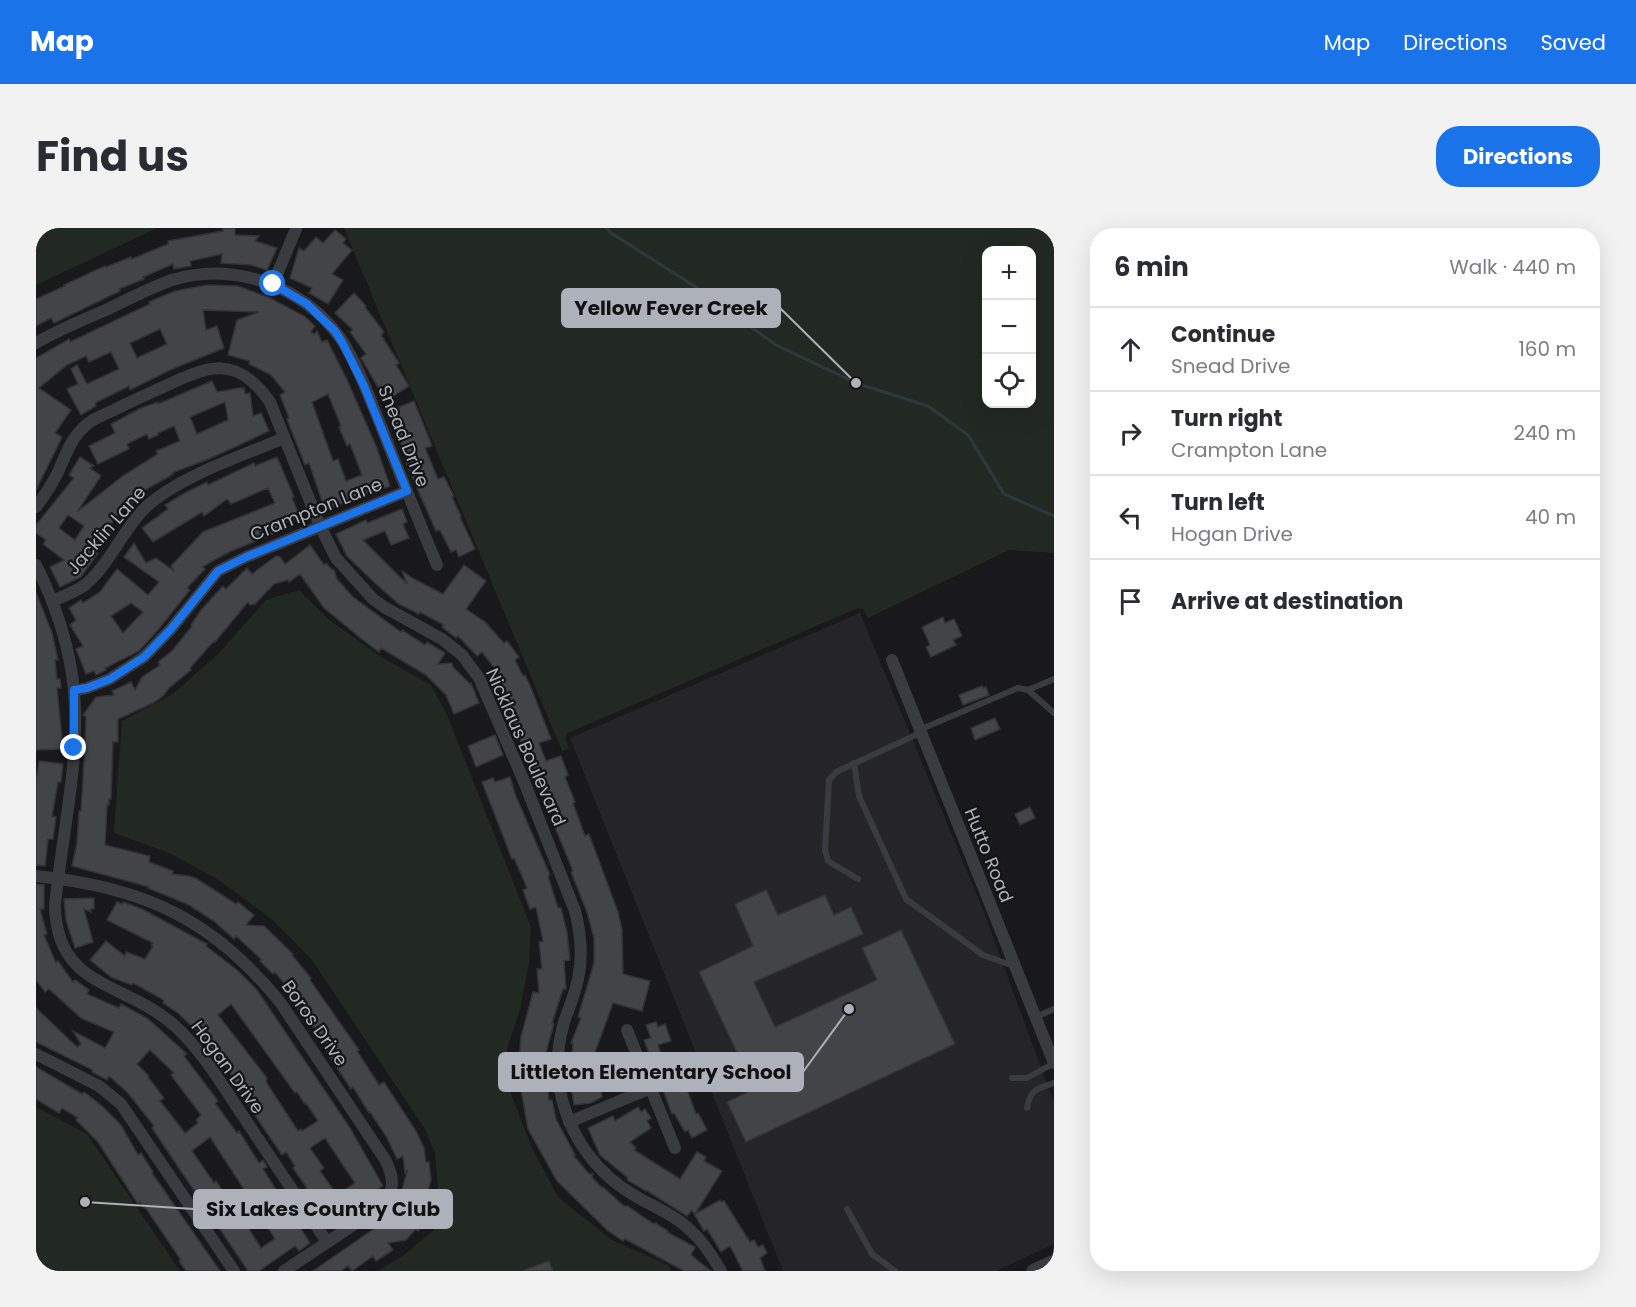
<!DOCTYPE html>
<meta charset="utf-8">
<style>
:root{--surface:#fff;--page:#f2f2f3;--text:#2b2b33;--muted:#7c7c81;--line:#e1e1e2;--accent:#1a73e8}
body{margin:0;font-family:Poppins,sans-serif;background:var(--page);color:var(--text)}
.controls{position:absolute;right:18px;top:18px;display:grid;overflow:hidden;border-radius:12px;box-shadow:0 6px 24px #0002}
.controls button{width:54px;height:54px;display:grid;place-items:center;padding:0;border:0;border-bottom:2px solid var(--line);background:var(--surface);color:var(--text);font:30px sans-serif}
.stop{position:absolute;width:18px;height:18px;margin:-14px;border:4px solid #1a73e8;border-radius:50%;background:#fff}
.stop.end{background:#1a73e8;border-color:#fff;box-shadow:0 2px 6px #0008}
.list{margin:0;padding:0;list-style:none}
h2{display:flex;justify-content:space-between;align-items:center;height:78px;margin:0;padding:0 24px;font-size:26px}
h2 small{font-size:20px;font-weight:400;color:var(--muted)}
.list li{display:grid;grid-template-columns:39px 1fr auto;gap:18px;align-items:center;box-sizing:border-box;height:84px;padding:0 24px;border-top:2px solid var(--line)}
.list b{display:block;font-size:22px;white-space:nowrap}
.list p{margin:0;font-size:20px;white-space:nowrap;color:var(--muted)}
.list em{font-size:20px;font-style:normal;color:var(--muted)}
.icon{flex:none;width:33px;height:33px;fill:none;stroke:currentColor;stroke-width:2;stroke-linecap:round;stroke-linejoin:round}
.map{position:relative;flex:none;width:1018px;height:1043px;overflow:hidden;border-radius:24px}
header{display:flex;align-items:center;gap:36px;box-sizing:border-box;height:84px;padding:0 30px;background:var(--accent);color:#fff}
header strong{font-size:28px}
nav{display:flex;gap:33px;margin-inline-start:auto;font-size:21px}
.intro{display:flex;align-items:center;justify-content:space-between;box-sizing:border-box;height:144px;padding:0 36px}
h1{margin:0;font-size:42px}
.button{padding:15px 27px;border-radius:24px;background:var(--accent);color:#fff;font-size:21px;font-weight:700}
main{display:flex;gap:36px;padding:0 36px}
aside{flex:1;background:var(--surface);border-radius:24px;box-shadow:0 6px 24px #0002}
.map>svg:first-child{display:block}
.built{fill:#252528}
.green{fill:#212922;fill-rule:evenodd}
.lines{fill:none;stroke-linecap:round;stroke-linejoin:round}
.stream{stroke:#2f383f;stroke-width:3}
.building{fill:#434448;stroke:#333337;stroke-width:1.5;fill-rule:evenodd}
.service{stroke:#3a3b40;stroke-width:6}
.minor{stroke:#3a3b40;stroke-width:12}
.tertiary{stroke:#3a3b40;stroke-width:15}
.route{stroke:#1a73e8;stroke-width:8}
.labels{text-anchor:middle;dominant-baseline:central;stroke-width:4.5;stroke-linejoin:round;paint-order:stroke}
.street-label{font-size:18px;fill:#acb1ba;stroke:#141416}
.leader{fill:none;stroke:#acb1ba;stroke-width:2}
.callout-dot{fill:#acb1ba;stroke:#141416;stroke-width:2}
.callout{fill:#acb1ba;stroke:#acb1ba;stroke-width:2}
.callout-label{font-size:20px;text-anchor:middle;font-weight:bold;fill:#111}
</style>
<header>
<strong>Map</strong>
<nav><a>Map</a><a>Directions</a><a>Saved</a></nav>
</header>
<div class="intro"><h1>Find us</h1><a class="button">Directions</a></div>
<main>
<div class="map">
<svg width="1018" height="1043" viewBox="0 0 1018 1043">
<rect width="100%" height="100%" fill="#19191b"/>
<polygon class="built" points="824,385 949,687 1018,875 1018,1016 960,1043 747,1043 534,510"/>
<g class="green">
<polygon points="0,0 121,0 0,57"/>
<path d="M308,0h710v325l-45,-3 -141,68 -5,-9 -5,-1 -290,125 -3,5 4,11 -7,2zM951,22h45v154h-45z"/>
<polygon points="263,362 292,391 342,427 395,457 411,487 495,699 493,735 484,781 471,821 475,866 496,920 522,969 576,1012 632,1037 635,1043 342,1043 368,1027 400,1000 404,983 399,925 389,901 276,732 238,693 183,652 133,625 78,605 86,493 138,465 183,425 230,372"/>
<polygon points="0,879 51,906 144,1043 0,1043"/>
</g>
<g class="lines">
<polyline class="stream" points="570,0 575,5 663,61 740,117 820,155 892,178 932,207 968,266 1018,288"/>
</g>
<g class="building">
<polygon points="187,0 199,0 199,7 223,8 219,13 241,20 231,42 215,37 185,35 186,26 154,33 155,38 138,41 137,36 107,49 108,51 83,61 84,63 18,95 15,90 0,98 0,71 29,58 28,57 69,38 70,39 95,29 96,31 132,16 132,13 187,3"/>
<polygon points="299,2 310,11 307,15 316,22 296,46 307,52 292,76 273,65 276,60 254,50 263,20 268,23 280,9 287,15"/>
<path d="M171,57l31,1 32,12 34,18 11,10 -4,6 3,2 3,-3 5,11 5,-2 21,42 28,64 14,40 -65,24 -16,-47 -4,2 -18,-46 2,-1 -9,-23 5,-3 -14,-17 -22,-11 1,-3 -22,-6 9,-35 22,-8 -56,-2 3,20 11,-4 7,22 -54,22 -40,20 -1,-4 -34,17 1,3 -15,9 -14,-26 11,-5 -7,-15 6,-4 10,19 32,-15 -8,-17 -22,10 -3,-6 -19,9 -28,23 32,22 -16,23 7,4 -26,53v-132l33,-19 1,3 80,-38 -1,-2 26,-11zM124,101l7,15 -30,14 -7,-15zM292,166l13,32 -2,1 8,19 3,-2 12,31 -16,6 -8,-22 -5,2 -21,-59z"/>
<polygon points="318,65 330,78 329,79 348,104 345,107 363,135 360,137 373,158 350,173 325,130 330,126 314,104 317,102 299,85"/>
<path d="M176,153l5,11 23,-4h4l1,6 5,-1 3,23 8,-3 8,18 -58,27 -39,15 1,1 -33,19 2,2 -14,11 -1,-2 -20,25 5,3 -7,11 -5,-3 -7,9 5,4 -17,24 -21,10 -10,-20 14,-7 -21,-16 3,-4 -10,-7v-8l38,-47 -5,-3 11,-18 14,9 -4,2 11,8 -24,36 47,-37 34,-21 -2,-3 24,-10 -6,-15 -16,7v2l-9,4 -2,-5 -20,10 2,5 -31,15 -9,-18 26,-13 -4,-9 30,-16 17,-6v2zM189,174l3,18 -31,14 -7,-17zM32,287l16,11 -9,14 -16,-12z"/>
<polygon points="378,173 396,218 389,220 402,251 408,249 418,268 416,269 425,288 424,289 439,321 423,329 420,322 415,324 404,302 400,303 370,235 373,234 353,187 353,183"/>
<path d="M241,229l17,40 -2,1 8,19 -22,9 2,5 -51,21 -27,15 3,2 -18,19 3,2 -33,41 -18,20 -34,17 1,2 -10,5 -2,-4 -8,3 -10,-25 7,-3 -13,-21 6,-5 -7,-12 12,-8 2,3 17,-11 17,-23 31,26 11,-13 -35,-25 10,-14 12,20 10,-5 18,13 -3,-5 32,-34 72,-29 -7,-15 -37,16 -4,-5 -23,17 -2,-4 -49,30 -11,-14 26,-19 -3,-4 18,-11 24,-12 1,3 46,-22 1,3zM95,375l12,9 -20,21 -12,-17z"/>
<polygon points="366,281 371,294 367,296 373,310 355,317 349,303 327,312 371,356 366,343 378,351 407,366 428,337 450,353 430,381 449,394 468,415 471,413 483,429 479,432 487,448 489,447 494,457 515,511 503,515 510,533 525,528 532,547 529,549 539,574 537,575 549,608 553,606 582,684 586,702 587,746 614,753 606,783 577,775 557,830 591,829 591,843 596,843 597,853 564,854 566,869 555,875 538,877 533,847 537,816 535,815 545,790 542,789 558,735 558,710 551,684 535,644 537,643 516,592 520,591 490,521 488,521 464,459 462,461 456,449 463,446 446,424 441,428 422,408 420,410 406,399 408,397 384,384 383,386 363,376 341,357 311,328 300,306 330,292 331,295"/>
<polygon points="274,317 288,337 290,335 295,341 298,342 301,351 317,369 365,404 366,402 389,417 391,414 409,425 402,436 416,435 417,439 434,456 435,455 443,475 418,486 410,467 390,447 345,420 343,424 327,412 288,380 264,346 253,354 252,352 238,356 219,376 214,377 212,374 179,414 178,413 154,440 155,442 133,460 128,467 117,475 82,491 82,514 77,514 75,571 73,571 73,577 71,577 69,617 114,628 113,634 137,643 136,646 153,648 161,651 200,676 202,674 218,687 210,697 228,698 257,726 256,727 275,750 274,752 323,822 321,823 343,857 348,854 380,903 388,920 390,934 393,934 395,952 391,966 396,967 388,995 382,1003 380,1001 370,1012 352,1015 357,1022 340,1033 337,1028 316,1043 312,1038 305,1043 277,1043 352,991 361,981 371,943 369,945 367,928 361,931 350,908 334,884 333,885 317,859 315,861 288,820 291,818 271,789 269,791 256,773 260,770 239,744 237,746 224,733 226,732 200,708 198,711 178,693 153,677 112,660 113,659 36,638 41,615 43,583 45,583 49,517 50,489 47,487 60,469 78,467 76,463 95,454 99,462 106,449 124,437 122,434 136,423 156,398 155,397 165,382 187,358 190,361 211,340 216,346 240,328 244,329 249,336"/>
<polygon points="0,364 16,405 22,432 19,432 21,451 24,451 25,460 21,460 27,521 0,522"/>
<polygon points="907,389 909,395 918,391 926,408 917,412 920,417 895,429 890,419 894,417 886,399"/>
<polygon points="946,458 947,460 950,459 953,467 927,477 923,467"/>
<polygon points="959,490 964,501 939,512 935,500"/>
<polygon points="459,507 467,527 440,539 432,518"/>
<polygon points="3,533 27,536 25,554 22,554 16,588 20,589 17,611 12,611 9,638 0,637 0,554"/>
<polygon points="474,549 479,566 514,647 512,648 522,680 525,680 531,704 534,732 528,733 530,761 527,761 516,795 518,796 510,824 509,839 513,872 516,872 520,891 539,927 537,927 553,946 557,946 556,949 566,960 567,959 588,978 592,978 607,989 618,996 621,995 622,997 632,1003 631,1004 659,1019 655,1027 675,1043 648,1043 589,1011 587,1013 571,1002 521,953 492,901 482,845 485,809 497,764 503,765 501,741 506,741 503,714 507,713 500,679 494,681 487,662 491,660 478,630 476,631 446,554 457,550 459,554"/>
<polygon points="994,579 999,590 984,597 979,586"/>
<path d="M0,656l8,1v24h-4l7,25 -3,1 12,28 2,-2 15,21 2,-2 14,10 -2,4 32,14 2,-4 26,14 40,36 -3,2 34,45 -3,2 22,30 2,-2 20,32 4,-3 4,7 -4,2 47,74 -11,8 -4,-5 -36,25h-11l-96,-143 2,-2 -26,-33 -19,-17 -2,4 -15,-8 1,-2 -57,-28v-34l41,39 4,-3 -8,-13 32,17 9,-16 -33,-14 -32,-29 -4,3 -9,-12zM114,822l24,23 -3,2 30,40 -5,5 2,3 -13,10 -25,-32 4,-3 -16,-21 1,-1 -12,-12zM174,909l37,57 5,-3 13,18 -6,4 16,26 -14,9 -14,-22 -3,2 -9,-14 6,-4 -7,-9 -3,2 -15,-22 -2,2 -22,-32z"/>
<polygon points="730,662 742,687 789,667 798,687 815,679 827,706 718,754 739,799 841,752 826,720 865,702 919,816 710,914 691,874 718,861 663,744 717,718 699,676"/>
<polygon points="58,670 58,681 54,681 55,684 48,681 57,714 39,720 30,692 28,671"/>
<path d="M81,674l5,2 1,-2 19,7 65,35 -1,2 31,24 20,20 93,138 33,58 -31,19 3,4 -9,7 -2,-3 -16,10 -23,-33 2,-2 -14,-20 2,-2 -9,-14 -4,3 -51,-75 3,-2 -34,-44 -22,-21 -15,-10 1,-3 -31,-17 -1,2 -21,-8 -21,-17 16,-19 19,15 1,-4 19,7 8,-13 -2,-1 2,-2 -46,-23zM195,776l64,89 2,-1 8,12 1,-1 12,18 -16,10 -1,-2 -3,2 -32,-49 1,-4 -49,-63zM289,910l30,45 -18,12 -17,-24 4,-3 -14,-20z"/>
<polygon points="620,794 622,799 629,796 635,813 622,817 627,833 639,829 660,886 662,885 671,902 656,910 652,902 649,904 638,885 636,886 608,812 615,810 610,797"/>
<polygon points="0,839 46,866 48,864 67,879 85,897 102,927 105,925 117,944 116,945 184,1043 150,1043 143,1033 145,1032 109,979 108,980 104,974 102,976 62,914 40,892 42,890 26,880 23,885 0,871"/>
<polygon points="602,879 605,884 609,881 615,890 611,893 615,900 594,914 600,920 598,922 644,951 661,924 670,929 668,933 686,943 659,986 684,972 685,974 688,973 714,1014 718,1012 722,1019 727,1017 731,1025 724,1030 729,1043 707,1043 694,1018 685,1024 671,1001 668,1003 656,982 651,988 610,962 610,963 591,952 592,950 564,927 552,900 577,888 579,893"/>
<polygon points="513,1033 517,1043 488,1043 488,1042"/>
</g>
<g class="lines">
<g class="service">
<polyline points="992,462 1018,485"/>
<polyline points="883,502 982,460 992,462 1018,451"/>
<polyline points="818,535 823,568 870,671 947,727 978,738"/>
<polyline points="822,651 792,633 789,622 793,552 800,544 884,505"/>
<polyline points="1000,789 1018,781"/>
<polyline points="976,850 991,850 1018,835"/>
<path d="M991,880c3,-18 10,-20 27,-25"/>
<polyline points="811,981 836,1026 859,1043"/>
</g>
<g class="minor">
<polyline points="237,56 260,1"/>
<path d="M0,115c22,-13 46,-23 70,-33 21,-10 43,-22 66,-30 63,-19 131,6 169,59 17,26 28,58 40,87 18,46 37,93 56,139"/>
<path d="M0,279c9,-12 17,-24 23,-37 9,-21 14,-37 34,-50 23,-11 45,-22 68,-32 46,-22 75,-35 109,14l50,124 16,32 37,41 11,8 58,32 20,16 17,23 44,101 52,132c6,23 8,45 3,68 -3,15 -9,29 -14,43 -6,22 -9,46 -4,68 9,46 36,84 77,107 17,10 36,17 51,31 14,12 24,27 33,43"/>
<path d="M0,337c19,38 34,83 38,126 6,72 -12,143 -19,214 1,84 70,76 120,121 27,25 46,57 66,87 29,43 57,86 86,129"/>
<path d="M16,373c12,-5 23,-9 33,-16 25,-21 37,-54 60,-77 32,-31 97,-52 139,-70"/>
<polyline points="856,432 1018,835"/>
<polyline points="38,463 51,460 74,451 108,429 135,401 182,343 210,329 371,263"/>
<path d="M0,648c106,11 176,42 244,126l106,159c9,20 9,30 -7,47l-95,63"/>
<polyline points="591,802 639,920"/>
<polyline points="0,826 63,858 85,876 198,1043"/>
<polyline points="533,894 615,860"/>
</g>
<polyline class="tertiary" points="998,1043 1018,1034"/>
</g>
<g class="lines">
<polyline class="route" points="38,520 38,462 51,460 74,451 108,429 135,401 182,343 210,329 371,263 328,158 306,114 299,103 271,76 237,56"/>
</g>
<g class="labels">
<g class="street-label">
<text transform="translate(368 208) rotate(68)">Snead Drive</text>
<text transform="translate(280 281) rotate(-22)">Crampton Lane</text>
<text transform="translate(70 302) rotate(-49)">Jacklin Lane</text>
<text transform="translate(490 519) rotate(66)">Nicklaus Boulevard</text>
<text transform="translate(953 627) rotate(68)">Hutto Road</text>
<text transform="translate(279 795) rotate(55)">Boros Drive</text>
<text transform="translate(192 839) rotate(54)">Hogan Drive</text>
</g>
</g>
<path class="leader" d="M820 155L744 80M813 781L767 844M49 974L158 981"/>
<g class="callout-dot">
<circle cx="820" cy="155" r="6"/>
<circle cx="813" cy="781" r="6"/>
<circle cx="49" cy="974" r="6"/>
</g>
<g class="callout">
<rect x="526" y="61" width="218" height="38" rx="6"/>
<rect x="463" y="825" width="304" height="38" rx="6"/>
<rect x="158" y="962" width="258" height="38" rx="6"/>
</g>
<g class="callout-label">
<text x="635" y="87">Yellow Fever Creek</text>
<text x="615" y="851">Littleton Elementary School</text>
<text x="287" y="988">Six Lakes Country Club</text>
</g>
</svg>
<div class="controls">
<button>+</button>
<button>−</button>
<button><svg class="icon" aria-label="locate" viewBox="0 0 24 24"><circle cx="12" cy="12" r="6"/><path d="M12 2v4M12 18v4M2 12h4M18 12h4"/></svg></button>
</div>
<div class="stop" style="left:237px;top:56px"></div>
<div class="stop end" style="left:38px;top:520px"></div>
</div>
<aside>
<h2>6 min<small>Walk · 440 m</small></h2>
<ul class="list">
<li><svg class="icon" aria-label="ahead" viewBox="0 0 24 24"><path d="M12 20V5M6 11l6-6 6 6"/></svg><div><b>Continue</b><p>Snead Drive</p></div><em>160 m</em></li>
<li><svg class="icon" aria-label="right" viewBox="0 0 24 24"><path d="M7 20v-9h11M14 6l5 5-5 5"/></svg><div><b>Turn right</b><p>Crampton Lane</p></div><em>240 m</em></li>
<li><svg class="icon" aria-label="left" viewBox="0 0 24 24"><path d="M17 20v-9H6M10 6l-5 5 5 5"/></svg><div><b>Turn left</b><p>Hogan Drive</p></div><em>40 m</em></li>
<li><svg class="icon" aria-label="arrive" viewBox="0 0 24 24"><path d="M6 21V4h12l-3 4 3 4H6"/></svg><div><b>Arrive at destination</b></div></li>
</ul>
</aside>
</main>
